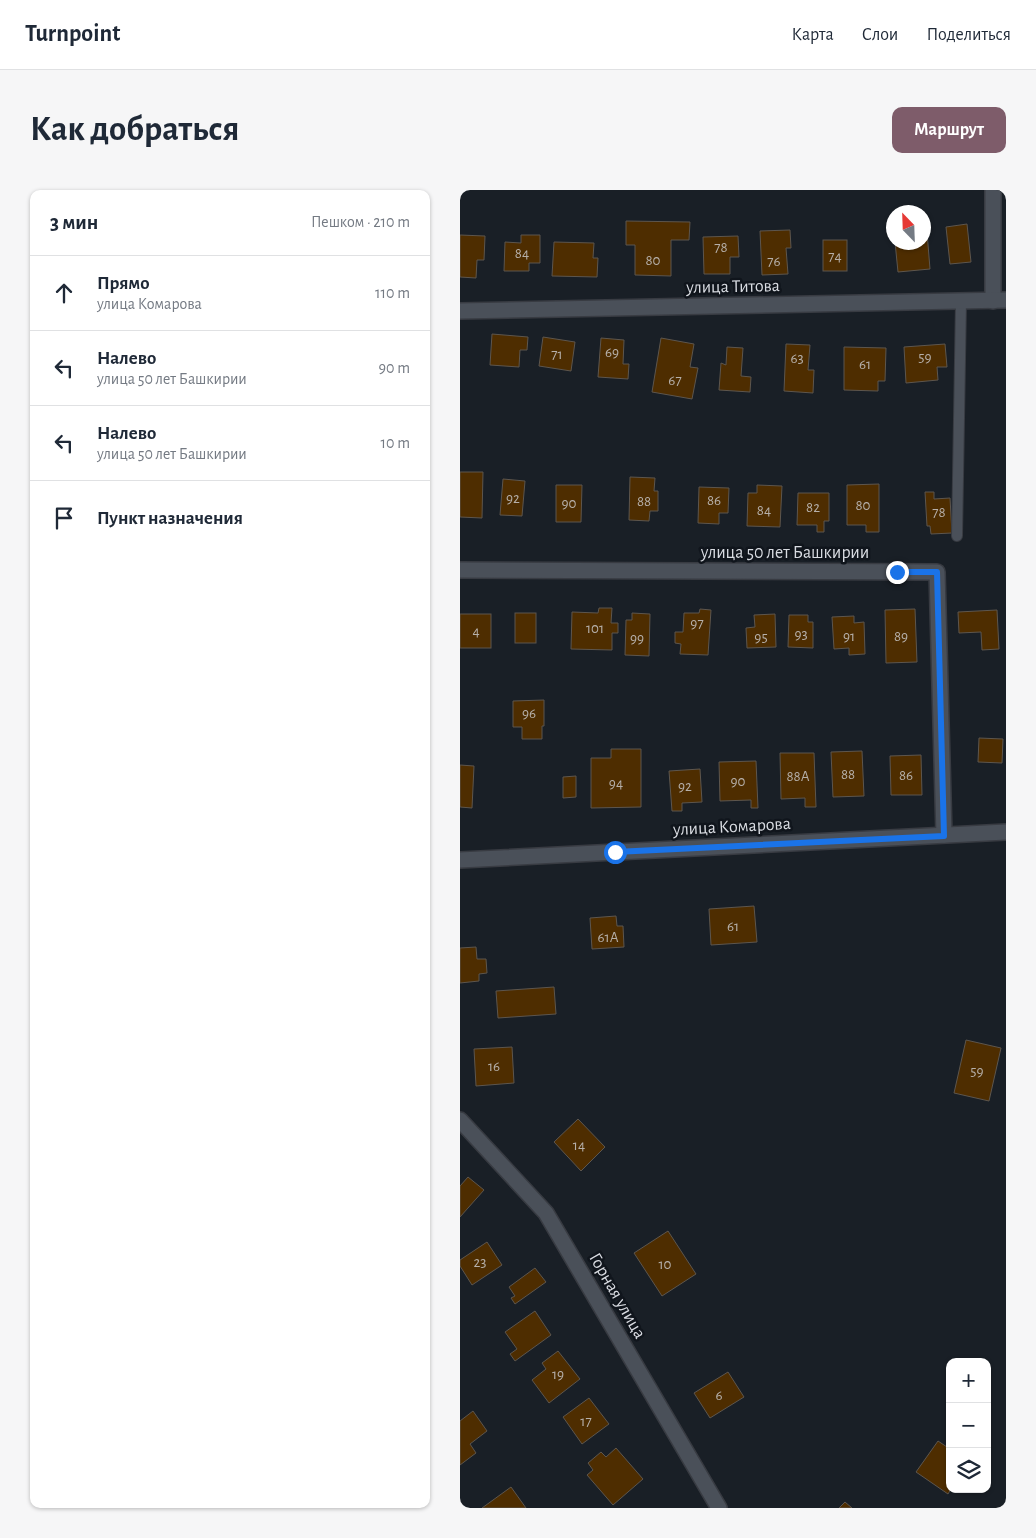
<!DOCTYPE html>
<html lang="ru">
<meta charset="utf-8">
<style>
:root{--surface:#fff;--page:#f6f6f7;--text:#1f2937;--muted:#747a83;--line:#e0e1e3;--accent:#7e5c6a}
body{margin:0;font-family:"Alegreya Sans",sans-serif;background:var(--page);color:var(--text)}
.controls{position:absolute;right:15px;bottom:15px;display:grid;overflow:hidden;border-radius:10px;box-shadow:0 1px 4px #0004}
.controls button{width:45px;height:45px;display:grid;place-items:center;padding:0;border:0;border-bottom:1px solid var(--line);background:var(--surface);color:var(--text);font:25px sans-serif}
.compass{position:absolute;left:426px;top:15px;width:45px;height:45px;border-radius:50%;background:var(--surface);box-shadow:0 1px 4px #0004;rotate:337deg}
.stop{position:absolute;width:15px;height:15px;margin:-11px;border:4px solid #1a73e8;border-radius:50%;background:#fff}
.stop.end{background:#1a73e8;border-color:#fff;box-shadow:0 1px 5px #0008}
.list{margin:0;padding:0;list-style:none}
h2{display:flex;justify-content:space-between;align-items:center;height:65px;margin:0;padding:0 20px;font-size:21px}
h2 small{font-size:16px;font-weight:400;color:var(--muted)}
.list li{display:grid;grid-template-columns:32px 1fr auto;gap:15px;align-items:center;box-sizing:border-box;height:75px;padding:0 20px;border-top:1px solid var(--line)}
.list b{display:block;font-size:19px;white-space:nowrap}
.list p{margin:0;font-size:16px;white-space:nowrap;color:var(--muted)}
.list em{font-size:16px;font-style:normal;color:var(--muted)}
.icon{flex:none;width:28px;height:28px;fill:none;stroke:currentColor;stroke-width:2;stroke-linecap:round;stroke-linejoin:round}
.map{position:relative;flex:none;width:546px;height:1318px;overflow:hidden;border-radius:10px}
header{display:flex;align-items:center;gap:30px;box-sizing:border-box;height:70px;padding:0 25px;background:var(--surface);border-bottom:1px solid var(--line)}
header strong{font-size:24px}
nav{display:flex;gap:28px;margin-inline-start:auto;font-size:18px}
.intro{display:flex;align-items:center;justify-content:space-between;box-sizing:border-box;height:120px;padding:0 30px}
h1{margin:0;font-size:35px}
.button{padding:12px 22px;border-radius:10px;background:var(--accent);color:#fff;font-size:18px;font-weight:700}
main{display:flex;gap:30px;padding:0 30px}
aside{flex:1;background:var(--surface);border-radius:10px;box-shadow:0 1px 4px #0004}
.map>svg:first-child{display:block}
.building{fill:#4e2d00;stroke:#5d564e}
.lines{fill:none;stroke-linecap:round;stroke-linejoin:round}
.lane-casing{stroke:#383b42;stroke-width:12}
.street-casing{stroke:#383b42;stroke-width:18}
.lane{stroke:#4a5059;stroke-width:10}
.street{stroke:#4a5059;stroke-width:15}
.route{stroke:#1a73e8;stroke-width:6}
.labels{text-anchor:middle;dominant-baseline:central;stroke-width:5;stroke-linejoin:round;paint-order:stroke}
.number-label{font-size:15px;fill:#b6b0aa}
.street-label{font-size:18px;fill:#d9dce2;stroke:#10151c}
</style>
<header>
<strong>Turnpoint</strong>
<nav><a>Карта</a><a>Слои</a><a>Поделиться</a></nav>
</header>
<div class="intro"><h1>Как добраться</h1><a class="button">Маршрут</a></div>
<main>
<aside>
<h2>3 мин<small>Пешком · 210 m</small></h2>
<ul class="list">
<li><svg class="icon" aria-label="ahead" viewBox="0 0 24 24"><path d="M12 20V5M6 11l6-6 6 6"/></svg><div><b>Прямо</b><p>улица Комарова</p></div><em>110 m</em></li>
<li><svg class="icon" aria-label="left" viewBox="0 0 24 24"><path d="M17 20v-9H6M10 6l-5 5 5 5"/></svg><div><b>Налево</b><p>улица 50 лет Башкирии</p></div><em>90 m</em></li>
<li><svg class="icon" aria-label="left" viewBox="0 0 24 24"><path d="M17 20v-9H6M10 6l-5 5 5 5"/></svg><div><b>Налево</b><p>улица 50 лет Башкирии</p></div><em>10 m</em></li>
<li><svg class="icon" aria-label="arrive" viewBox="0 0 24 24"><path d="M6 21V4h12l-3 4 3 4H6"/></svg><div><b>Пункт назначения</b></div></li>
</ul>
</aside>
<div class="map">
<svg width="546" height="1318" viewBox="0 0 546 1318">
<rect width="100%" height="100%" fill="#191f26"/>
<g class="building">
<polygon points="166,31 230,32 229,50 211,50 211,86 175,85 175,55 166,55"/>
<polygon points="507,34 511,72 490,74 486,37"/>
<polygon points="330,40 331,58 326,58 328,84 302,85 300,41"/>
<polygon points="463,42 467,42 470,79 438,82 435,52 463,52"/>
<polygon points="0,45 25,46 24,70 17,70 16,88 0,87"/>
<polygon points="61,45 80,45 80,73 69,73 69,81 44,81 45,52 61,53"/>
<polygon points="278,46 279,67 270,67 270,84 244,84 243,47"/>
<rect x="363" y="50" width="24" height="31"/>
<polygon points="94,52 134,53 133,68 138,68 137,87 92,86"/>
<polygon points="32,144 68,147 67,160 60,160 59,177 30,175"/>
<polygon points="83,147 115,152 111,181 79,176"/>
<polygon points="141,148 164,150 163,174 169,174 168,189 138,187"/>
<polygon points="201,148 234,154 230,177 238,178 232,209 192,202"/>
<polygon points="326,154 350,155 348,180 354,180 353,203 324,201"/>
<polygon points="485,154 487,177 477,177 478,190 446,193 444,157"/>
<polygon points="267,157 283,158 281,186 291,187 290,202 259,200 261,173 266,175"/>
<polygon points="384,157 426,158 425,191 418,191 418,201 384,200"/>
<polygon points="0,282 23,282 22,328 0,327"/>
<polygon points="170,287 195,288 194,301 198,301 198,321 190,321 189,331 169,330"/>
<polygon points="43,289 65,291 62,326 40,325"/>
<polygon points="419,294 419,342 406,342 406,335 387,335 387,295"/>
<polygon points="96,295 122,295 121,332 96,332"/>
<polygon points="297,295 322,296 320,337 287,336 288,303 297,303"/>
<polygon points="239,297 269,298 268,323 259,323 259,334 238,333"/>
<polygon points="465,302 474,302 474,309 490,308 492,343 471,344 470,336 467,336"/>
<polygon points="338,303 369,303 369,331 364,331 364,342 357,342 357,335 337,335"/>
<polygon points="139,418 152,418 151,433 158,433 158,443 152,443 152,460 111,459 112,422 138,423"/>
<polygon points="240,419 251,420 248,465 220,464 221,454 215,453 215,442 223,442 224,423 239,423"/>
<polygon points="455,419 457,472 426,473 425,420"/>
<polygon points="537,420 539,459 522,460 521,442 499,443 498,422"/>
<rect x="55" y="423" width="21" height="30"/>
<polygon points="172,423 190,424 189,466 165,465 166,430 172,430"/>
<rect x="0" y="424" width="31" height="34"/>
<polygon points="315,424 316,457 287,458 286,438 295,437 294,425"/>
<polygon points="329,425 348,425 348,432 353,432 353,458 328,457"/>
<polygon points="394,426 394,433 404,432 405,464 389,465 389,458 374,459 372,427"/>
<polygon points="84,510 84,536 82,536 82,549 62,549 62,537 53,537 53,511"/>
<polygon points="519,548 543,549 542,573 518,572"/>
<polygon points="151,559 181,559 181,617 131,618 131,568 151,568"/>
<polygon points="402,561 404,606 373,607 371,562"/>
<polygon points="320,563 354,563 356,617 345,617 345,608 321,609"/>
<polygon points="461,565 462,605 431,605 430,566"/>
<polygon points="296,571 298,618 291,618 291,610 260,611 259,572"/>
<polygon points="0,575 14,576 12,618 0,617"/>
<polygon points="240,579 242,612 222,613 222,621 212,621 209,581"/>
<polygon points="116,586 116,607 103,608 103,587"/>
<polygon points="294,716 297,752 251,755 249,719"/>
<polygon points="156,726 157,736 163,736 164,757 132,759 130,728"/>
<polygon points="16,757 17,769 26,769 27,783 19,784 19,791 0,793 0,758"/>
<polygon points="94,797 96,824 38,828 36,801"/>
<polygon points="506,850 541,858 529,911 494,903"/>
<polygon points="52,857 54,893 16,896 14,859"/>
<polygon points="118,929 145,957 121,981 94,952"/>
<polygon points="8,987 24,1000 0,1027 0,996"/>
<polygon points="208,1041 236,1084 202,1106 174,1063"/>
<polygon points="27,1052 42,1075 12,1095 0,1076 0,1070"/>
<polygon points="75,1078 86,1092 55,1114 51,1108 55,1106 49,1097"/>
<polygon points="75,1121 91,1145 55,1171 50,1164 57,1159 45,1142"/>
<polygon points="98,1161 120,1189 89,1213 72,1190 86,1179 82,1173"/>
<polygon points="268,1182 284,1207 250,1228 234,1203"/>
<polygon points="129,1208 149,1234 122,1254 103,1227"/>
<polygon points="13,1221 27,1241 10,1254 16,1263 0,1275 0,1231"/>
<polygon points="478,1251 490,1259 491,1299 488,1304 456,1282"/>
<polygon points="156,1258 183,1289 153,1315 127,1285 133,1280 128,1273 141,1262 146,1267"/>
<polygon points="51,1297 66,1318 22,1318"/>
<polygon points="385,1312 392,1318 379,1318"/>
</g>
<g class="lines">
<defs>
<polyline id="lane" points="497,346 501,111"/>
<g id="street">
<polyline points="533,0 533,111"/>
<polyline points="0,121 546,110"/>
<polyline points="0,380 477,382 484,645"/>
<polyline points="0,670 546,642"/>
<polyline points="0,930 86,1023 259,1318"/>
</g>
</defs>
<use href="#lane" class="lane-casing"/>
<use href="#street" class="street-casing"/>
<use href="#lane" class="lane"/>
<use href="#street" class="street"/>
</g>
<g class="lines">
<polyline class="route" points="155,662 484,646 477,382 437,382"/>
</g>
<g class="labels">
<g class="number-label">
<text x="261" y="57">78</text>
<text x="62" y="63">84</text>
<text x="375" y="66">74</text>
<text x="193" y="70">80</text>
<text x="314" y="71">76</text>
<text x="152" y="162">69</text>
<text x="97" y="164">71</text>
<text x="465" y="167">59</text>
<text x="337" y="168">63</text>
<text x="405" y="174">61</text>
<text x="215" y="190">67</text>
<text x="53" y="308">92</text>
<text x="254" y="310">86</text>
<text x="184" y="311">88</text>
<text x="109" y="313">90</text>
<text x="403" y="315">80</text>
<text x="353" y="317">82</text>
<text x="304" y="320">84</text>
<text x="479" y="322">78</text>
<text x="237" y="433">97</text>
<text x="135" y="438">101</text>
<text x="16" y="441">4</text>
<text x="341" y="444">93</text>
<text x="389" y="446">91</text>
<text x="441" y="446">89</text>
<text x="301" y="447">95</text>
<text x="177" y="448">99</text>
<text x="69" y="523">96</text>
<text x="388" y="584">88</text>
<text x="446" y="585">86</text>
<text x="338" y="586">88А</text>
<text x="278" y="591">90</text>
<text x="156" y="593">94</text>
<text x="225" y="596">92</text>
<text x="273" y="736">61</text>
<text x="148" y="747">61А</text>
<text x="34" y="876">16</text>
<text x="517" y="881">59</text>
<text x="119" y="955">14</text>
<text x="20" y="1072">23</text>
<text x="205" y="1074">10</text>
<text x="98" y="1184">19</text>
<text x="259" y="1205">6</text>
<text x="126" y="1231">17</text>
</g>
<g class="street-label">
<text transform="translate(273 97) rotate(-1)">улица Титова</text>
<text x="325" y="363">улица 50 лет Башкирии</text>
<text transform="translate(272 637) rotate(-3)">улица Комарова</text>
<text transform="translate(157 1106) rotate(60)">Горная улица</text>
</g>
</g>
</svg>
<div class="controls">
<button>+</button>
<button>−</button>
<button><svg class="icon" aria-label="layers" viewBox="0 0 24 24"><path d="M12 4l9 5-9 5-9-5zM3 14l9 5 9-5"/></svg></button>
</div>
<svg class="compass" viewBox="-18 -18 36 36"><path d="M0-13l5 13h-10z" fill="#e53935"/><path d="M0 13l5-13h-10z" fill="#747a83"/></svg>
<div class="stop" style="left:155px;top:662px"></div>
<div class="stop end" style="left:437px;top:382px"></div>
</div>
</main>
